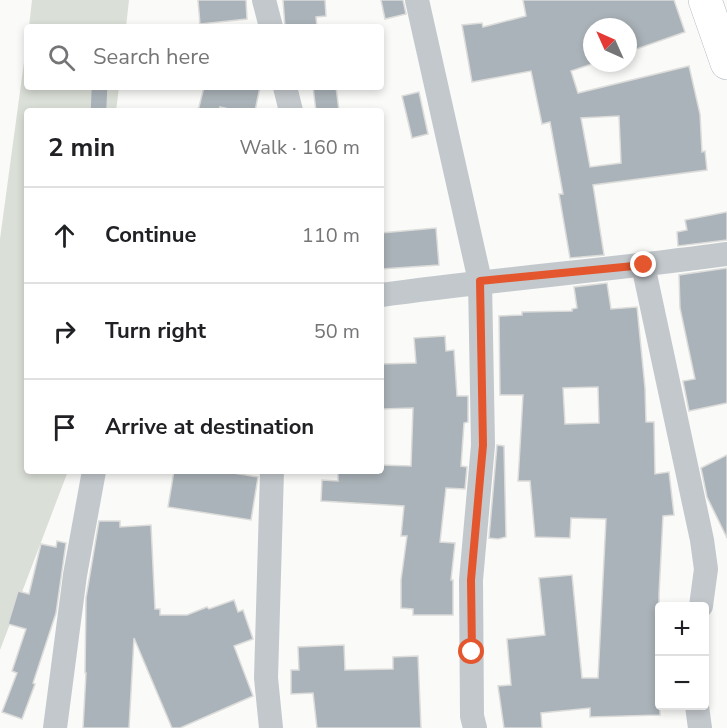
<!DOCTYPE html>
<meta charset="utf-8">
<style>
:root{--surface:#fff;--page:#f6f6f6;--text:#202124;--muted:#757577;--line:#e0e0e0}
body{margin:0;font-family:"Nunito Sans",sans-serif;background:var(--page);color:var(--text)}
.controls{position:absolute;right:18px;bottom:18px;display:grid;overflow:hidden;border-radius:6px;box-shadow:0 3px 9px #0003}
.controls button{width:54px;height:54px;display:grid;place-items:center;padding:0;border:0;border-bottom:2px solid var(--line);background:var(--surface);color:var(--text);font:30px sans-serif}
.compass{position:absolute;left:583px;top:18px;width:54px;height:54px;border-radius:50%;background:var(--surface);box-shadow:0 3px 9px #0003;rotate:315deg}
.stop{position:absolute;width:18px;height:18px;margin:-14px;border:4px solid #e4572e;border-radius:50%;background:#fff}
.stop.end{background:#e4572e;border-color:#fff;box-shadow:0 2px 6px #0008}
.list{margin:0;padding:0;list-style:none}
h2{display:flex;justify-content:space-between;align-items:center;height:78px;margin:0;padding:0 24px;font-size:26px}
h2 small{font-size:20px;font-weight:400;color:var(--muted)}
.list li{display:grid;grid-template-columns:39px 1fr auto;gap:18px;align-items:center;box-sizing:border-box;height:96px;padding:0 24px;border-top:2px solid var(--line)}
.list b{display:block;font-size:22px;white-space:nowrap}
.list em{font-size:20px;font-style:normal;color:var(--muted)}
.icon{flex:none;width:33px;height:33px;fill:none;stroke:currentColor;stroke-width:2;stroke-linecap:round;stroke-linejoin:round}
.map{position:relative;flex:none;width:727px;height:728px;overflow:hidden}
.search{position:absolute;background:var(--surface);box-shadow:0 3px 9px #0003;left:24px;top:24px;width:360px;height:66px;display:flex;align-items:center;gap:15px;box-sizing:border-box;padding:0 21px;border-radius:6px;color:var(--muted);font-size:22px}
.panel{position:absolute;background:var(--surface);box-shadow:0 3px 9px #0003;left:24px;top:108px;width:360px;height:366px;border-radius:6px}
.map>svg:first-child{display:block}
.green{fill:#dadfd7}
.building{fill:#aab3b9;stroke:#dcdcda;stroke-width:1.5;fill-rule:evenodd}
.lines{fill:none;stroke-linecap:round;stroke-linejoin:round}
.secondary-casing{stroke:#b3babf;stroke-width:34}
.street{stroke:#c3c8cc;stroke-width:24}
.secondary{stroke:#fff;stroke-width:33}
.route{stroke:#e4572e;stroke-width:8}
</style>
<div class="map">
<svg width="727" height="728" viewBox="0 0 727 728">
<rect width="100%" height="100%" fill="#fafaf8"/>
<g class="green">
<polygon points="32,0 129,0 126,27 29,27"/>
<polygon points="27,40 27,87 119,87 116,111 27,111 27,471 68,471 0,650 0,239"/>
</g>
<g class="building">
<polygon points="198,0 246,0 247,19 200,24"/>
<polygon points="283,0 325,0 326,16 316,17 317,27 285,27"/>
<polygon points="381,0 403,0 406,14 385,19"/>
<path d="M523,0h151l11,32 -57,20v-25h-36v37l-21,7 7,22 111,-27 11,48 2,38 3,-1 2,19 -114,15 11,70 -34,3 -11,-64h4l-13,-72 -8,2 -11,-53 -59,11 -10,-57 20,-2 1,4 43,-11zM619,116l2,47 -31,4 -9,-49z"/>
<polygon points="91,87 108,87 107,111 90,111"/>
<polygon points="204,87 260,87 255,111 237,111 220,107 219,111 198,111"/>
<polygon points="313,87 336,87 339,111 316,111"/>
<polygon points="419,92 428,134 412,138 402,96"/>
<polygon points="727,212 727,240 678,246 677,232 687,230 685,220"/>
<polygon points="436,228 439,265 381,269 381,233"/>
<polygon points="727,268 727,403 689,411 683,381 695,379 680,308 679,275"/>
<path d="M607,283l4,26 26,-2 8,81 1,34h8l1,52 14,-2 5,43 -11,1 -4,78 1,121 -70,2v-9l-49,5 1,15h-38l-6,-42 13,-1 -4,-46 38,-4 -6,-57 33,-3 10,103h16l8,-159 -35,-1 -1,20 -35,-1 -5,-56h-12l5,-86h-23l-1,-79 23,-1v-3l50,-1v-2l5,-1 -3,-21zM598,387l1,36 -34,1 -2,-36z"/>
<polygon points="445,336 446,351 454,350 457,396 468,396 468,422 464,423 461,466 467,467 465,489 446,488 440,542 455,543 451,580 453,580 453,615 413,615 413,609 401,608 401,580 407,536 401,536 404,506 321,501 322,480 338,481 338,471 381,471 381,465 411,466 413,408 381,409 381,364 416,363 414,338"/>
<polygon points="497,445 504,446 506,537 498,539 489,538"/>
<polygon points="727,455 727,538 707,497 701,468"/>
<polygon points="174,471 221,471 258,477 251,520 168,507"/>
<polygon points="99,521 120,521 120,527 151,525 155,609 160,609 160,615 187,615 207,607 209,609 234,600 238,612 243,610 253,639 234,646 253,696 180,728 172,728 134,638 129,728 83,728 86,673 85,673 86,598"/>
<polygon points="57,541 66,543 56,613 33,683 35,684 22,719 2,712 17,673 12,671 26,629 8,624 18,591 29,594 41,544 56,547"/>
<polygon points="344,645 345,670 393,669 393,657 418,656 421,728 317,728 313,693 291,694 291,670 299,670 298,647"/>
</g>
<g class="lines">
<defs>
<polyline id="secondary" points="705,0 727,63"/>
</defs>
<use href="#secondary" class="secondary-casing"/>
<g class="street">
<polyline points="264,0 271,27"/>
<polyline points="417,0 480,281 483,445 471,580 472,716 475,728"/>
<polyline points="285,87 291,111"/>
<polyline points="643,265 702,540 706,569 701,606"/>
<path d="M381,295c115,-16 231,-25 346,-41"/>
<polyline points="697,706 700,728"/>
<polyline points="55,728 75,575 94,471"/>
<polyline points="271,728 266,678 272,471"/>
</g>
<use href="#secondary" class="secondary"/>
</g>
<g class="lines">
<polyline class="route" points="472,652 471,580 483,445 480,281 644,265"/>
</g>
</svg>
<div class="controls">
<button>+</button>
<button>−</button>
</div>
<svg class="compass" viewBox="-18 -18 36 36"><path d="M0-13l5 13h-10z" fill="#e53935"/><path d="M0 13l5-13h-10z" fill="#757577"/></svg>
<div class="stop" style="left:472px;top:652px"></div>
<div class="stop end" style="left:644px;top:265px"></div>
<div class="search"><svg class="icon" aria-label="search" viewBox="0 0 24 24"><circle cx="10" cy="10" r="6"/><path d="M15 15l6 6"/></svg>Search here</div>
<section class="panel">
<h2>2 min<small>Walk · 160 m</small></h2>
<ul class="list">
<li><svg class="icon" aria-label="ahead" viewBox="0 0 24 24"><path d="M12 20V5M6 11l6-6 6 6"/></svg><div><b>Continue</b></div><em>110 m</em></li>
<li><svg class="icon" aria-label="right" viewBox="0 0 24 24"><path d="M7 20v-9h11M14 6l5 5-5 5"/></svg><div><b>Turn right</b></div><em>50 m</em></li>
<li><svg class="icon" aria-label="arrive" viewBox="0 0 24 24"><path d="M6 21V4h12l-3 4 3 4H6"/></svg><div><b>Arrive at destination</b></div></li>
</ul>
</section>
</div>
